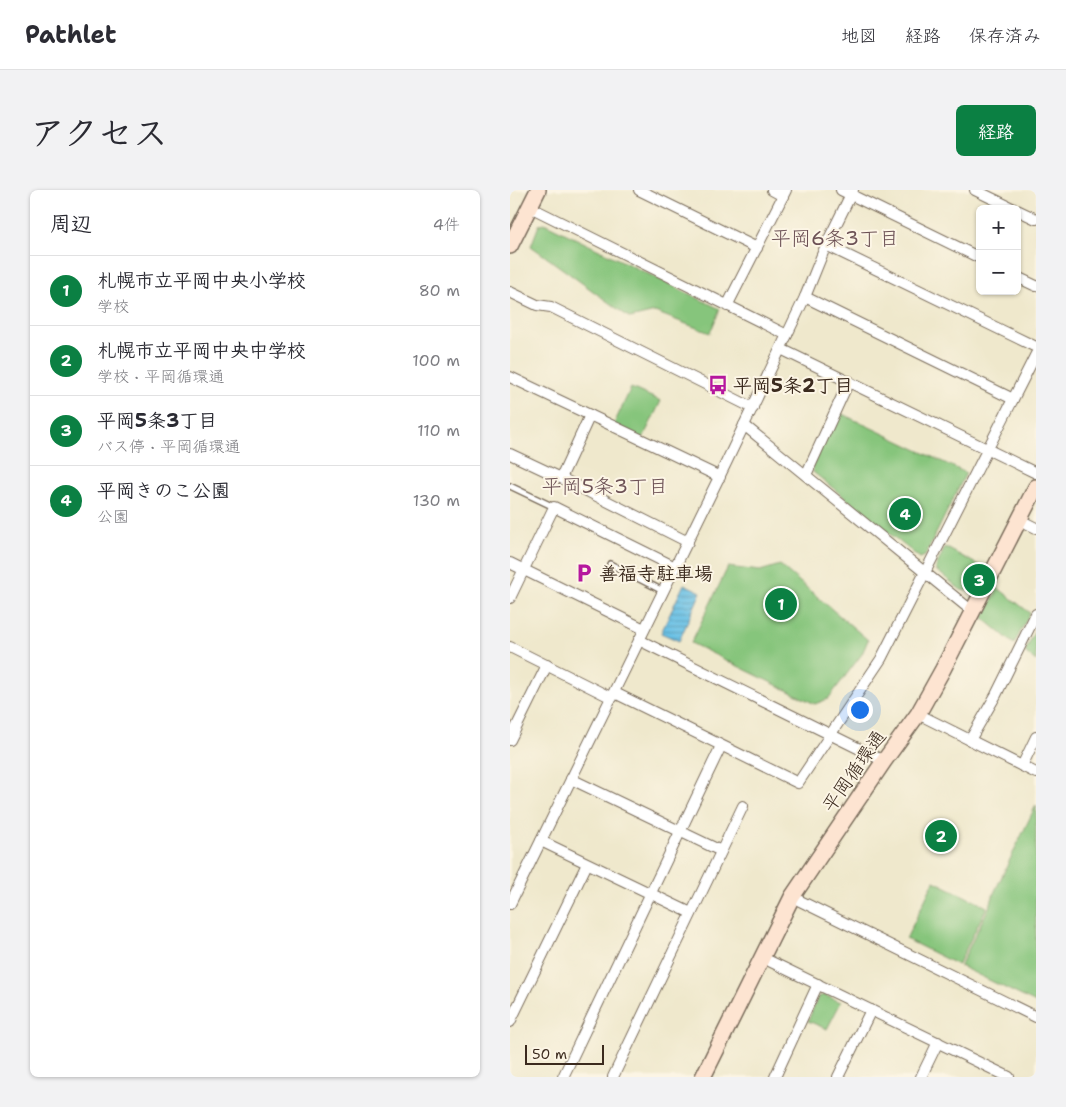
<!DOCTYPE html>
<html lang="ja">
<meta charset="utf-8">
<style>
:root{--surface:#fff;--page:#f2f2f3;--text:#2b2b33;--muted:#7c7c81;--line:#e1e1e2;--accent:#0b8043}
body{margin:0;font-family:"Shantell Sans","Klee One",sans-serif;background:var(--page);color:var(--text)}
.controls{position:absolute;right:15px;top:15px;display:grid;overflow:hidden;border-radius:8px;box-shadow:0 1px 4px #0004}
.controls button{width:45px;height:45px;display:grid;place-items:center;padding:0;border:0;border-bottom:1px solid var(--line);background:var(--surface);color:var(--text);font:25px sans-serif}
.scale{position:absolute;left:15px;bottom:12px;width:79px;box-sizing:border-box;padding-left:5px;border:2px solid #3b2a1e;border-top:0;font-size:14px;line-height:18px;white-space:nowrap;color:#3b2a1e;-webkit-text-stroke:4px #fcf5e5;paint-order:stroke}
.you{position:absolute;left:349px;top:519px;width:18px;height:18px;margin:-12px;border:4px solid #fff;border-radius:50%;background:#1a73e8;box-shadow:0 0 0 8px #1a73e833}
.badge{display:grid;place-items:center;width:32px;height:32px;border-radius:50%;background:var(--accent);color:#fff;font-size:16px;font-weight:700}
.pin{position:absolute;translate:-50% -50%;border:2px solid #fff;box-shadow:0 1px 5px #0006}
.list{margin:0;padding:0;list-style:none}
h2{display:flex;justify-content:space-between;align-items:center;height:65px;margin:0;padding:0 20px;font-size:21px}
h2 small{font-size:16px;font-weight:400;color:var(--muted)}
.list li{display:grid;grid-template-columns:32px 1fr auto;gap:15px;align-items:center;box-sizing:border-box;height:70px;padding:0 20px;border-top:1px solid var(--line)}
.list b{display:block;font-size:19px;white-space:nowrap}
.list p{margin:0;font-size:16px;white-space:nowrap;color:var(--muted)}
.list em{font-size:16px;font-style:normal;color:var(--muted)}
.map{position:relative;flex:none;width:526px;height:887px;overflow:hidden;border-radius:8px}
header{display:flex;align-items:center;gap:30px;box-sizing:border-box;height:70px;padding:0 25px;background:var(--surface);border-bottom:1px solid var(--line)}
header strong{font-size:24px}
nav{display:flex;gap:28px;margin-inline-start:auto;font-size:18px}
.intro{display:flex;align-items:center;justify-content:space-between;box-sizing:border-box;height:120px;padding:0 30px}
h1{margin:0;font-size:35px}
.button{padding:12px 22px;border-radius:8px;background:var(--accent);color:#fff;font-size:18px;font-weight:700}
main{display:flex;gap:30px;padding:0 30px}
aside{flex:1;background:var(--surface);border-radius:8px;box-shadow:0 1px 4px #0004}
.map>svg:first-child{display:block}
.green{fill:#86c57c;stroke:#60784d}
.water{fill:url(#water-rules);stroke:#527682}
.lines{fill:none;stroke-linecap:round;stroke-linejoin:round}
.lane-casing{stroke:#7a6c5b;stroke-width:8}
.street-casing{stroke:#7a6c5b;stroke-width:12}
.secondary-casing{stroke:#7a6c5b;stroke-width:18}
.lane{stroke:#fff;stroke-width:5}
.street{stroke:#fff;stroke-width:10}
.secondary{stroke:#fde4d1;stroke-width:15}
.labels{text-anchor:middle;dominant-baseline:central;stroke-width:4;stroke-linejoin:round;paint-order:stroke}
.poi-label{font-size:19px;font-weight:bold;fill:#3b2a1e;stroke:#fcf5e5;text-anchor:start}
.street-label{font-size:19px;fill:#3b2a1e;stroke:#fcf5e5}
.neighbourhood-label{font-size:20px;fill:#6c5155;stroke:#fcf5e5}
</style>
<header>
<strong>Pathlet</strong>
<nav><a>地図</a><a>経路</a><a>保存済み</a></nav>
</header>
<div class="intro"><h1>アクセス</h1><a class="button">経路</a></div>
<main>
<aside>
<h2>周辺<small>4件</small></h2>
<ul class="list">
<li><span class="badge">1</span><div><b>札幌市立平岡中央小学校</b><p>学校</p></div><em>80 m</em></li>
<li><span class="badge">2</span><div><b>札幌市立平岡中央中学校</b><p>学校 · 平岡循環通</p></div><em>100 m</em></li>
<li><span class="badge">3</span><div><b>平岡5条3丁目</b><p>バス停 · 平岡循環通</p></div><em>110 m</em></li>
<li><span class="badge">4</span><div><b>平岡きのこ公園</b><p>公園</p></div><em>130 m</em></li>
</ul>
</aside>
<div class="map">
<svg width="526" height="887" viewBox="0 0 526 887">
<defs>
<pattern id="water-rules" width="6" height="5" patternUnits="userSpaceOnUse" patternTransform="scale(1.25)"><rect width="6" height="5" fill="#69c1e6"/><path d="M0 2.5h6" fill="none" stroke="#589dba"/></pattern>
</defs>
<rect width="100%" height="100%" fill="#fcf5e5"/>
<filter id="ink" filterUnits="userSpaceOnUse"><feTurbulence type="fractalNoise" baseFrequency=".02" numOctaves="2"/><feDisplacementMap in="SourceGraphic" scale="10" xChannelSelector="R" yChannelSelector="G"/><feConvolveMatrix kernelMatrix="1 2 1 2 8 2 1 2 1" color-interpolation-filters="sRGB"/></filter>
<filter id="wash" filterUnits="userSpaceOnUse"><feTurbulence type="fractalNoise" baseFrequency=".0096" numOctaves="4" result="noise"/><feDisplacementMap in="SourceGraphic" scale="20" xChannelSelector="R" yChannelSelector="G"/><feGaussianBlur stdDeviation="1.12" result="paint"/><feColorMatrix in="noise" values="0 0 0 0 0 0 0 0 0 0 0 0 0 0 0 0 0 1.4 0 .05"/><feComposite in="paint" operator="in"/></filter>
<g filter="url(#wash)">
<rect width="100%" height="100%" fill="#efe8cc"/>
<g class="green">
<polygon points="34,33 210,119 200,143 145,122 120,128 21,56 29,35"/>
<polygon points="121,198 151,211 132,250 103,236"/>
<polygon points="328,222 456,283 415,366 410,368 303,282 302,277"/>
<polygon points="435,357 470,376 457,401 451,400 426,380 426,377"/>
<polygon points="270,375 358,450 352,464 318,509 305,514 181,453 218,377 250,381"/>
<polygon points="488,398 520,423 504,454 473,428"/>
<polygon points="526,438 526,471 515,462"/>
<polygon points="526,615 526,813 450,776 481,713 484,703"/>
<polygon points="424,691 477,717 448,775 396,749"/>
<polygon points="314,805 331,812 317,839 298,831 308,807"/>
</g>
<polygon class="water" points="174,394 191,402 169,451 151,443"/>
</g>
<g filter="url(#ink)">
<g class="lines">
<defs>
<g id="lane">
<polyline points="0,296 44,317"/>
<polyline points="100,374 153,401"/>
</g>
<g id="street">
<polyline points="129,0 247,58"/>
<polyline points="262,0 273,6"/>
<polyline points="331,0 470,68"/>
<polyline points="465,0 504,19"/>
<polyline points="20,17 277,145"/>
<polyline points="507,20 526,29"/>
<polyline points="316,55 526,157"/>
<polyline points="507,87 526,96"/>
<polyline points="0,102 27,115 41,117 243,218"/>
<polyline points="295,107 503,209"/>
<polyline points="217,116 276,0"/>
<polyline points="271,159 526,283"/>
<polyline points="0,187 210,287"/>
<polyline points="234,235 462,421"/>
<polyline points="0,264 51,288 178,352"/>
<polyline points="296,285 339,191"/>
<polyline points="51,288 80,225"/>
<polyline points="510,330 526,338"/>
<polyline points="0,373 134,439"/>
<polyline points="0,408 44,317 165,377"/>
<polyline points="129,450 374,571"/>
<polyline points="0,457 102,508"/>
<polyline points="105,503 288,593 371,469 526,164"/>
<polyline points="408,524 526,583"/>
<polyline points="0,550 37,475"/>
<polyline points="460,550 486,505 526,424"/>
<polyline points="512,576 526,547"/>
<polyline points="61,589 211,661"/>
<polyline points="31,651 181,723"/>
<polyline points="282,707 526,827"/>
<polyline points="0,714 216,273 295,107 316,55 343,0"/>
<polyline points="251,767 499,887"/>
<polyline points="0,832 77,674"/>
<polyline points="53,887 211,556"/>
<polyline points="103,887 233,616"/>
<polyline points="265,887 308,794"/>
<polyline points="328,887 361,820"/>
<polyline points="411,887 428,852"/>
</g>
<g id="secondary">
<polyline points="0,56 28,0"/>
<polyline points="193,887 282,707 374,571 408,524 433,479 526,297"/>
</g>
</defs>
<use href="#lane" class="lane-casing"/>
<use href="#street" class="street-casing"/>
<use href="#secondary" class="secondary-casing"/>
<use href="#lane" class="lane"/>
<use href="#street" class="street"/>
<use href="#secondary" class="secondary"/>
</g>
</g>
<defs>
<symbol id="bus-bare" viewBox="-9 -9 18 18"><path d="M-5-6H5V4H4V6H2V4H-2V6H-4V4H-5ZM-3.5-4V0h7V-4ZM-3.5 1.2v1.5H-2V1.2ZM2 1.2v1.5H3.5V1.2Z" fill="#b5179e" stroke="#fcf5e5" stroke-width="2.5" paint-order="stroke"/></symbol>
<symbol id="parking-bare" viewBox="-9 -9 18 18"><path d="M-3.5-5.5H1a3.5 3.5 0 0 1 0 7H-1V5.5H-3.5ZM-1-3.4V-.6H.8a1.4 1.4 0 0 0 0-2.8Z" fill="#b5179e" stroke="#fcf5e5" stroke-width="2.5" paint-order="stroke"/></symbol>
</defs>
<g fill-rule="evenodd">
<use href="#bus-bare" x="194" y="181" width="28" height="28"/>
<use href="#parking-bare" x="60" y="369" width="28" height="28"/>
</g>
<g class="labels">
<g class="poi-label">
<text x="223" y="195">平岡5条2丁目</text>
<text x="89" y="383">善福寺駐車場</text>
</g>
<g class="street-label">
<text transform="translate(344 581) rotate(-55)">平岡循環通</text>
</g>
<g class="neighbourhood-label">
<text x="325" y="48">平岡6条3丁目</text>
<text x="95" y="296">平岡5条3丁目</text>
</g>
</g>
</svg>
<div class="controls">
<button>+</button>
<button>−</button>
</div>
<div class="scale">50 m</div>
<div class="you"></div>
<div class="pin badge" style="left:271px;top:414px">1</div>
<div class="pin badge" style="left:431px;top:646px">2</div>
<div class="pin badge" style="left:469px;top:390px">3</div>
<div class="pin badge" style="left:395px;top:324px">4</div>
</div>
</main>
